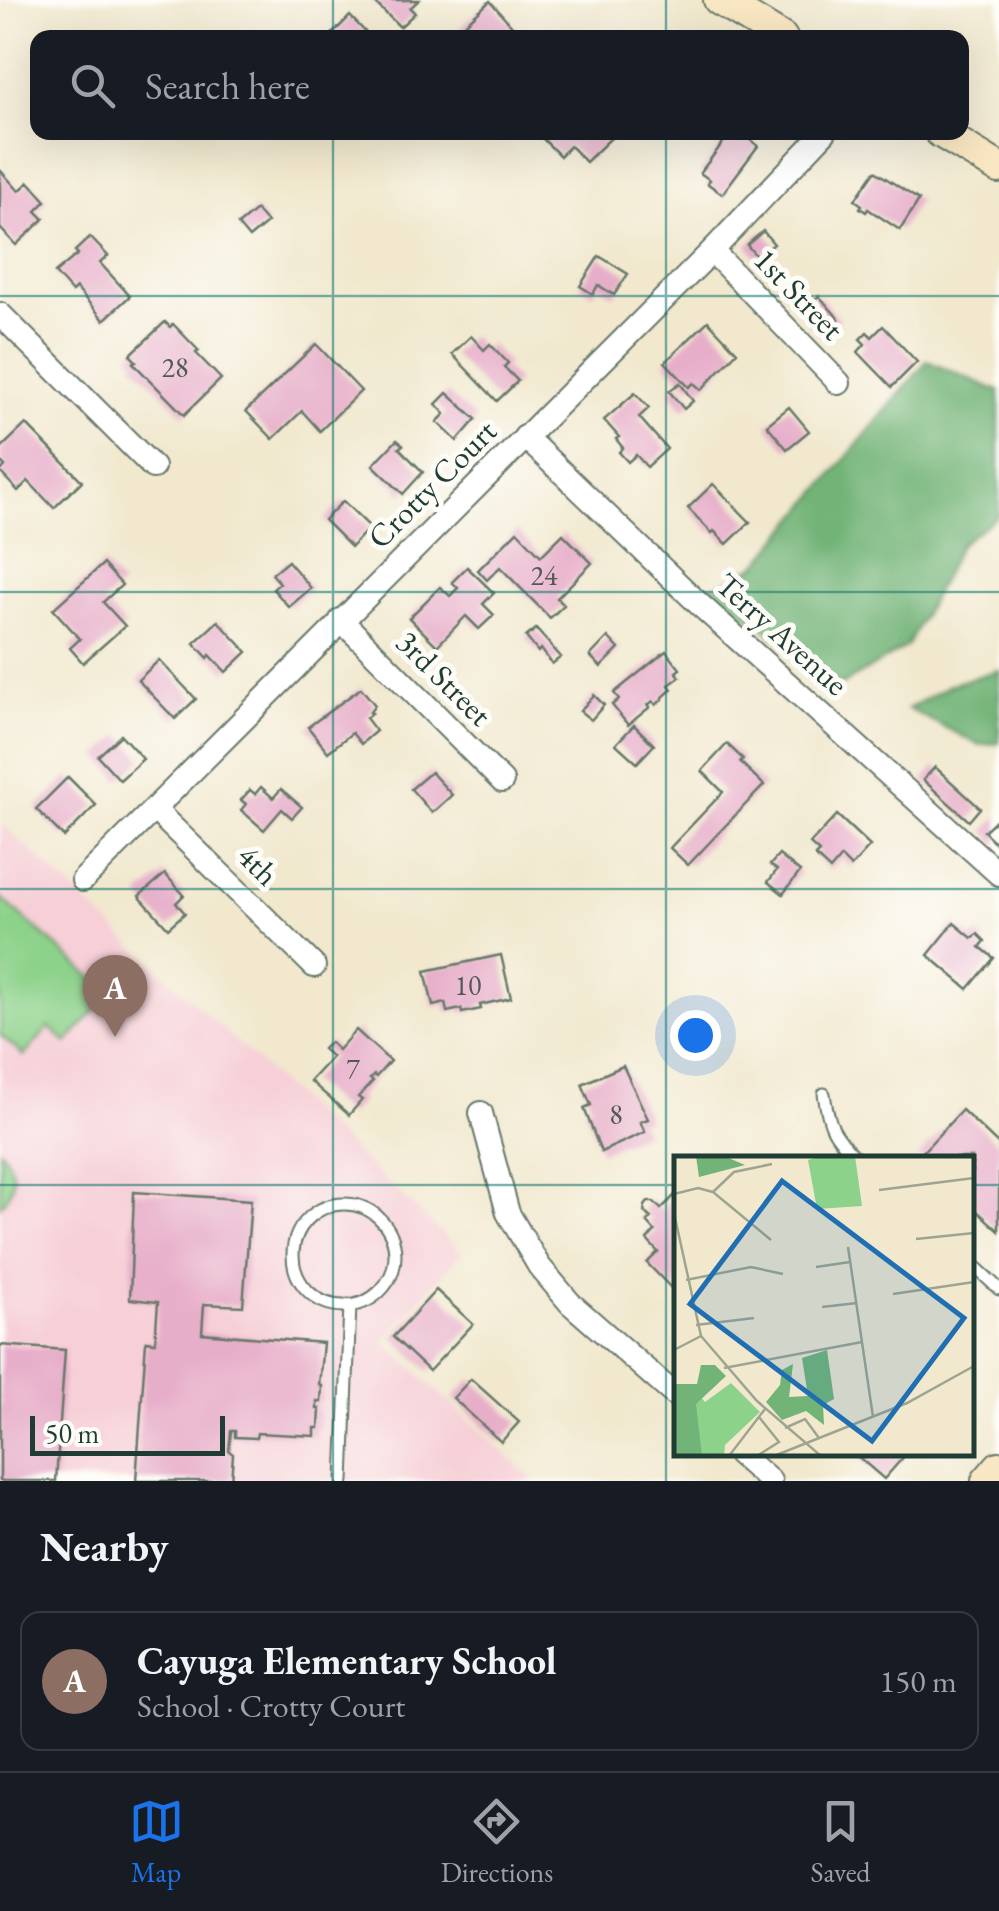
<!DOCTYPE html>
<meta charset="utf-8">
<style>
:root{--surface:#171b24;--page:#20242c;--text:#f1f3f6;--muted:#9ea1a6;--line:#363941;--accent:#1a73e8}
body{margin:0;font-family:"EB Garamond",serif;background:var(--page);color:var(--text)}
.scale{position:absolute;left:30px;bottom:25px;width:195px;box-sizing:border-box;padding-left:10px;border:5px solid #1f3d34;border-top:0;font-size:28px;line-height:35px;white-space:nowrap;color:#1f3d34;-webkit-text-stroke:8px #fdfcf7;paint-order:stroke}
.you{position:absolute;left:695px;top:1035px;width:35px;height:35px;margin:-25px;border:8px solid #fff;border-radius:50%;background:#1a73e8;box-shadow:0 0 0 15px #1a73e833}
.badge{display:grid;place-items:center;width:65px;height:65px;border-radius:50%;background:var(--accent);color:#fff;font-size:32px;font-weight:700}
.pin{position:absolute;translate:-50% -82px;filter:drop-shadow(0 2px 5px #0008)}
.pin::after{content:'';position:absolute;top:52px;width:35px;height:30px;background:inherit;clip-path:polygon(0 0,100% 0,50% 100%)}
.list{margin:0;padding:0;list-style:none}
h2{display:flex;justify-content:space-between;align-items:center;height:130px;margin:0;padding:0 40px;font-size:42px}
h2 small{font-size:32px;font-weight:400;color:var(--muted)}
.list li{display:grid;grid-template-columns:65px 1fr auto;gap:30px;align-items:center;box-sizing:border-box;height:140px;margin:0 20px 20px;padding:0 20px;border:2px solid var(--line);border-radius:20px}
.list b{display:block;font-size:38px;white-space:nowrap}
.list p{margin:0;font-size:32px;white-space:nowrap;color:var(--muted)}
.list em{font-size:32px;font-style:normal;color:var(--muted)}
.icon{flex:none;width:55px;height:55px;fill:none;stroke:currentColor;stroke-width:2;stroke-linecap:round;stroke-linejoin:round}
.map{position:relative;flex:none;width:999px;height:1481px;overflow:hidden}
.search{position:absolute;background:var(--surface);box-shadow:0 10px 40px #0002;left:30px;right:30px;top:30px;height:110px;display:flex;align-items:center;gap:25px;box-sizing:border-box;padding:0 35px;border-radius:20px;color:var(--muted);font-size:38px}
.sheet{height:290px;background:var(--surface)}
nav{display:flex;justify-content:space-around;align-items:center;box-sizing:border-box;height:140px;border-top:2px solid var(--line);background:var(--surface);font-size:28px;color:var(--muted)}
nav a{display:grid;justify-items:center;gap:5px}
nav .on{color:var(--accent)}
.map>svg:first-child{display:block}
.built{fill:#f6cfd7}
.green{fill:#8dd28b;stroke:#568860;stroke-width:2.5}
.forest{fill:#72b477;stroke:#487856;stroke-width:2.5}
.building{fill:#e7aec9}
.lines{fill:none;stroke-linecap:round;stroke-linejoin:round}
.lane-casing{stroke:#68796a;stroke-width:15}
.street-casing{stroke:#68796a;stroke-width:26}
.secondary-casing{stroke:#68796a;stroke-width:34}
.lane{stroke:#fff;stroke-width:11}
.street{stroke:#fff;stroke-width:22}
.secondary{stroke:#f9e7c3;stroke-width:30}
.grid{fill:none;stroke:#0f766e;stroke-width:2.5;stroke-opacity:0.55}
.labels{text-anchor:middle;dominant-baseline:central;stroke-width:10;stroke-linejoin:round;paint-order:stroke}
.number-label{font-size:28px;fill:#515959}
.street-label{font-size:32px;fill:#1f3d34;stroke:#fdfcf7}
.inset-road{fill:none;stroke:#9da490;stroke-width:2.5}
.view{fill:#1f6fb2;fill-opacity:0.15;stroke:#1f6fb2;stroke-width:5}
.inset-edge{fill:none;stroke:#1f3d34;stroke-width:5}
</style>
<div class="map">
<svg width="999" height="1481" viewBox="0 0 999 1481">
<rect width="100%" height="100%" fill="#fdfcf7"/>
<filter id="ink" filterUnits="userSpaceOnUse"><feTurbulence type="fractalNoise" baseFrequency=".01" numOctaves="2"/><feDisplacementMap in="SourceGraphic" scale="20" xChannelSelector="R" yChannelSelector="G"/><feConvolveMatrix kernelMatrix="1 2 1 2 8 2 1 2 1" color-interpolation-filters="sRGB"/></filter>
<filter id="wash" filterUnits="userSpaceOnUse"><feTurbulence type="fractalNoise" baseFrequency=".0048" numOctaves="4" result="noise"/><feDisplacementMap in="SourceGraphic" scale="40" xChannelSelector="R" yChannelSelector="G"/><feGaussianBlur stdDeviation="2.25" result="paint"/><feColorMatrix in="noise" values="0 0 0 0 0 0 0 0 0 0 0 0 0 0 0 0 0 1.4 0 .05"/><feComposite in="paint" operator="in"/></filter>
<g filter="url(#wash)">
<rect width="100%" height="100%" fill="#f1e8ce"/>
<polygon class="built" points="0,822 462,1252 383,1341 535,1481 0,1481"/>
<g class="green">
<polygon points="0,897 110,993 67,1043 49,1027 24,1056 0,1035"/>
<path d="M0,1149c16,22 18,36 0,57z"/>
</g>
<g class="forest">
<polygon points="927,361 999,391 999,515 961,543 907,646 842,685 706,587 720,585 757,565"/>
<polygon points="999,670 999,743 980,745 908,709 950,685"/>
</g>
<g id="blocks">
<g class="building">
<polygon points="372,0 419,0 410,8 415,13 400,27"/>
<polygon points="490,1 514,28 502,38 465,38 458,30"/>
<polygon points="350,16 371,38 338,38 333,33"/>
<polygon points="544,132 610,132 613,136 586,162 570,146 560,156 540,136"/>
<polygon points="731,132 741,132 758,146 722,194 707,183 710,180 700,173"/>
<polygon points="0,170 19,191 29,182 46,201 36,211 44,219 16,245 0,228"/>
<polygon points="875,171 919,200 900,230 868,209 866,212 860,208 862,205 855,200"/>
<polygon points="256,210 267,223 249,238 238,225"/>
<polygon points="763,231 774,244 757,257 747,245"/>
<polygon points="90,237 108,256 100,263 130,296 104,320 76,288 72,292 55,273 78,254 75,251"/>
<polygon points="599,256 628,274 614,295 598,285 593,294 580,286"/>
<polygon points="819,296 839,319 828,329 822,321 815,327 798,307 807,299 810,303"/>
<polygon points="708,321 737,352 701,390 694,383 689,387 665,362"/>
<polygon points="165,322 170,327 173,324 199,351 196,353 221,379 184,415 133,363 136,361 130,355"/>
<polygon points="883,326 917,362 892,387 858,352 865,344 860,339 867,332 872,337"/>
<polygon points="471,336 484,350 490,344 508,363 504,367 518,381 497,401 452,354"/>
<polygon points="316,344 361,391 320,431 302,411 273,439 246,411"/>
<polygon points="680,383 693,401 684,409 669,391"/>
<polygon points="447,393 476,419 457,441 437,422 445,414 436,404"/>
<polygon points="635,393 649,408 639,417 667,449 647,467 636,455 628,462 619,452 623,448 616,439 619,437 604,420"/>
<polygon points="789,407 809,431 787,449 767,425"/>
<polygon points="26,424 82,481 54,508 28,481 18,491 0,472 5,466 0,461 0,449"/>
<polygon points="397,440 403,445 399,448 423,472 403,494 373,465"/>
<polygon points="713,484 750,522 727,544 714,531 712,533 688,508"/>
<polygon points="343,501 370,527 351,547 324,520"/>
<polygon points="517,531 541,556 563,534 592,563 557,598 564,605 550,618 500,567 487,580 478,570"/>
<polygon points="288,561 311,588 289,607 273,589 280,583 272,574"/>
<polygon points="103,564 122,585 103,602 125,626 83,663 70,648 80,639 53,609"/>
<polygon points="467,567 494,593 483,604 494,615 479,629 466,616 437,646 409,618 440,587 450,596 458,588 452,582"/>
<polygon points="218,621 247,652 226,672 210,655 208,658 194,643"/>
<polygon points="536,629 561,657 552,664 541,649 538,652 526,637"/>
<polygon points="608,637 619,649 601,667 590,656"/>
<polygon points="666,651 680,669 676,672 680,677 669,685 672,689 662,698 663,699 656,705 653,701 648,705 650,707 628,725 612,705 619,699 614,693"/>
<polygon points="159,660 196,699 175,719 138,680"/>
<polygon points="361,688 375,705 370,712 372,713 366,718 376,731 361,744 352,733 328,752 308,727"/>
<polygon points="594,695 604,705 591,720 580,711"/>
<polygon points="634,725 654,745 637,763 616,744"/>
<polygon points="121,735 143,759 120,780 98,756"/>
<polygon points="727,744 743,759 740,762 764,785 688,865 670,848 723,792 702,771"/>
<polygon points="935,767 980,808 969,821 923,780"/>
<polygon points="431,772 452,795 432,813 411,789"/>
<polygon points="68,777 96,805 64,837 36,809"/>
<polygon points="261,787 273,798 281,789 302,807 292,818 282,809 264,830 241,810 246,804 241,800 250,790 255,794"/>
<polygon points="837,815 870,846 851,867 841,857 830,870 815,856 819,852 810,844"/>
<polygon points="999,817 999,841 996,844 984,831"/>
<polygon points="779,855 800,872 783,894 768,882 777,870 770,865"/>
<polygon points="165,874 184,895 176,903 185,913 168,928 139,896"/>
<polygon points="954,923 972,938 978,934 985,941 980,947 994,958 968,989 928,955"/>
<polygon points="501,955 511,998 480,1005 481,1009 462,1013 461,1009 447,1012 445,1003 433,1006 425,971"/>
<polygon points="356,1030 390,1061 376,1077 374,1075 370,1079 373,1081 358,1097 362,1100 349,1115 310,1081 332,1057 323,1049 330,1042 338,1050"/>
<polygon points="623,1066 648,1119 640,1122 645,1132 601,1152 584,1108 591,1105 582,1084"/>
<polygon points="962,1110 999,1145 999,1231 975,1209 972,1213 972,1158 917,1158"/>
<polygon points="134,1192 251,1200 243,1306 204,1304 202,1333 323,1343 319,1385 322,1386 321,1402 317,1401 317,1409 320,1409 319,1428 315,1428 315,1436 257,1433 256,1438 235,1437 235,1431 231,1431 229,1451 233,1454 231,1481 136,1481 146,1341 155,1342 158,1302 130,1299"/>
<polygon points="676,1194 676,1289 674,1291 647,1263 658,1252 647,1240 655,1231 647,1222 651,1218 644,1212 645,1206 648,1202 654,1202 661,1209"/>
<polygon points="436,1290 473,1324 429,1371 393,1337"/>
<polygon points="0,1345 65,1350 56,1481 0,1481"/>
<polygon points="471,1379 519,1422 501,1442 453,1398"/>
<polygon points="855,1454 906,1454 884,1479"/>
</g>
</g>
</g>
<g filter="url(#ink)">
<use href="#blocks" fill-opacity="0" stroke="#68796a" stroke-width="2.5"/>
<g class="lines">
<defs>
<g id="lane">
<path d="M824,1094c5,33 9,40 32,64"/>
<circle cx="344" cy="1255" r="51"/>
<polyline points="972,1264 999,1289"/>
<polyline points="343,1481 350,1305"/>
</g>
<g id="street">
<polyline points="712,251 839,383"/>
<polyline points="0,314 153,467"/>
<polyline points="525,437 699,604 999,874"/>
<polyline points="341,620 502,781"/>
<polyline points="155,810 314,966"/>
<polyline points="83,880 712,251 825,132"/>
<polyline points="481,1113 508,1213 539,1266 570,1303 676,1396"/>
<polyline points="739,1454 770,1481"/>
</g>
<g id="secondary">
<polyline points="719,0 782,38"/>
<polyline points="940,132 999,168"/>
<polyline points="987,1481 999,1467"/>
</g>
</defs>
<use href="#lane" class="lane-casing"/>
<use href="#street" class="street-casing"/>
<use href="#secondary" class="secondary-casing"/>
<use href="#lane" class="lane"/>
<use href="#street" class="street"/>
<use href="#secondary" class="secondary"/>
</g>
</g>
<path class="grid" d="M333,0v38M666,0v38M333,132v1349M666,132v1349M0,296h999M0,592h999M0,889h999M0,1185h676M972,1185h27"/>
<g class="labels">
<g class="number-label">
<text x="175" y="367">28</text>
<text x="544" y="575">24</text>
<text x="468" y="985">10</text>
<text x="353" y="1068">7</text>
<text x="616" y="1114">8</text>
</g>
<g class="street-label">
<text transform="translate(799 294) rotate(46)">1st Street</text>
<text transform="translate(432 484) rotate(-45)">Crotty Court</text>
<text transform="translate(782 634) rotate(42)">Terry Avenue</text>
<text transform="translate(444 678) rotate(45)">3rd Street</text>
<text transform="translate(258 865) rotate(45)">4th</text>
</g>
</g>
<g transform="translate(674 1156)">
<rect width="300" height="300" fill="#f1e8ce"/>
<path d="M148,0h33l7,50 -45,3 -9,-49zM57,227l29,29 -35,33 -1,11h-26l-10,-60 9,-4 8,10z" fill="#8dd28b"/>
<path d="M22,0h28l21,9 -46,12zM153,194l7,49 -11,6 1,20 -18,-14 -24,9 -16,-18 14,-17 2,-15 11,-6 -4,33 19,-1 -6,-38zM27,209h14l11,11 -30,28 6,52h-26l-2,-72h23z" fill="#72b477"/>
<path class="inset-road" d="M205,34l95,-12M39,36l58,48M0,38l24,-6 15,4 21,-20 38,-8M0,57l27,123 56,65 64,55M242,83l58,-6M174,91l25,170M142,111l34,-5M12,124l65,-13 32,7M219,138l81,-12M148,151l35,-4M22,169l58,-7M0,194l27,-14M50,212l138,-26M111,272l20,-9 14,19M55,300l36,-47M83,300l22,-14 -20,-25M100,300l133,-53 67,-37"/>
<path class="view" d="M108,25l182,137 -92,123 -182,-137z"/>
<rect width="300" height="300" class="inset-edge"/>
</g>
</svg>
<div class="scale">50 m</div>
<div class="you"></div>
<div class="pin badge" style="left:115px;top:1037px;background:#8d6e63">A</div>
<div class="search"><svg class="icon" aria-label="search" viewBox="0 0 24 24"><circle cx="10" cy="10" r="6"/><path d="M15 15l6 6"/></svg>Search here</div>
</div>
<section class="sheet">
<h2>Nearby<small></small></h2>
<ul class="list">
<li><span class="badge" style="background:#8d6e63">A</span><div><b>Cayuga Elementary School</b><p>School · Crotty Court</p></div><em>150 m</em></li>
</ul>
</section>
<nav>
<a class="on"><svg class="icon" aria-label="map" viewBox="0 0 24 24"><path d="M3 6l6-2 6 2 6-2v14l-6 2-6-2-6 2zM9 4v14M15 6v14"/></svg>Map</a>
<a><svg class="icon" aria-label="directions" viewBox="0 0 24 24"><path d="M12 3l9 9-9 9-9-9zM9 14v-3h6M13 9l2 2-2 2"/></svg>Directions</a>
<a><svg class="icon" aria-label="saved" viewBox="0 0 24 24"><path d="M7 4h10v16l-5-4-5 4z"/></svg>Saved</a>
</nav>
